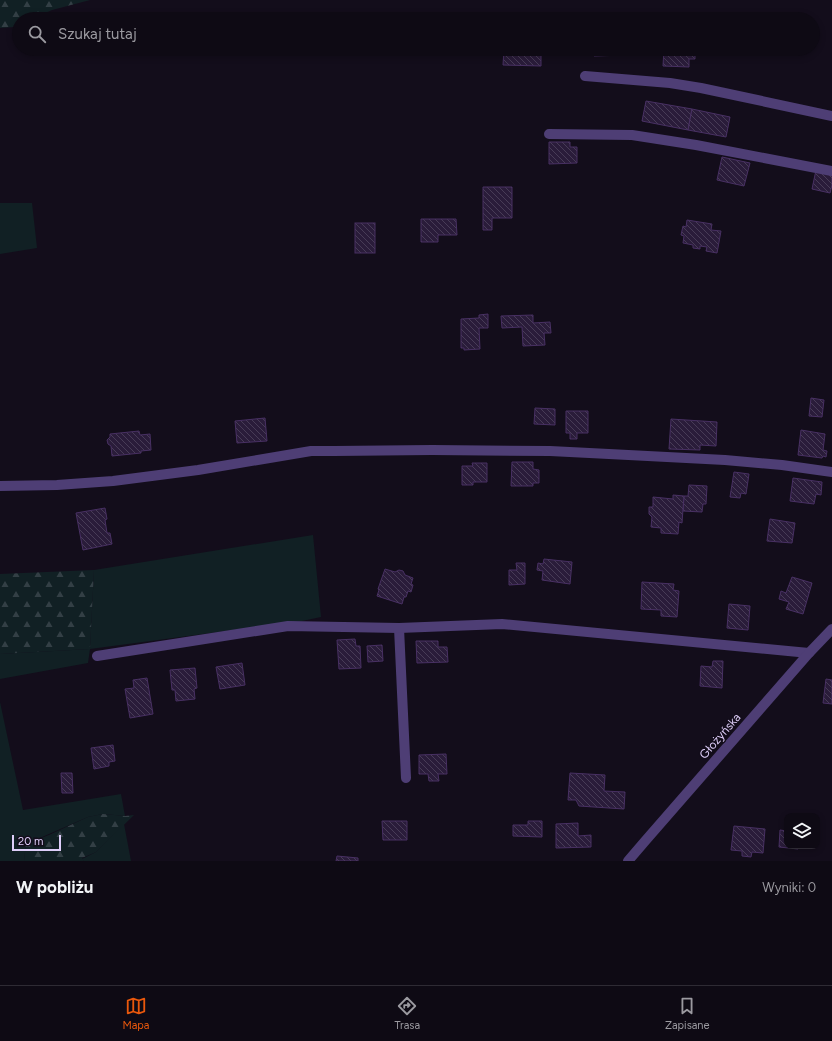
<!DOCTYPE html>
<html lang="pl">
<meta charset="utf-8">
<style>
:root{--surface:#0e0a14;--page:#17131d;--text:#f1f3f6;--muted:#9b9aa0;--line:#2e2b34;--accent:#ea580c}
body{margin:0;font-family:Figtree,sans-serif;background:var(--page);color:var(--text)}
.controls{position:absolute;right:12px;bottom:12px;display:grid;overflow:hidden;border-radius:8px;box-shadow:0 2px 6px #0003}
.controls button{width:36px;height:36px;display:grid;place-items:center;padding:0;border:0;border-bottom:1px solid var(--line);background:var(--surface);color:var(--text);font:20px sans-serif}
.scale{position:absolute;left:12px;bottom:10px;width:49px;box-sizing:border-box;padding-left:4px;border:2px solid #decef9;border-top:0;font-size:11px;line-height:14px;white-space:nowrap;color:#decef9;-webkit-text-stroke:3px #130d1b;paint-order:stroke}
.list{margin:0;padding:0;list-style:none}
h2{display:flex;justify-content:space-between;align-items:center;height:52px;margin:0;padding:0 16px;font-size:17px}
h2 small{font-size:13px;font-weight:400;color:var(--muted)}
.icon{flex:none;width:22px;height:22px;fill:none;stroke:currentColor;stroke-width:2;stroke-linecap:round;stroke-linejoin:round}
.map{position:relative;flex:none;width:832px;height:861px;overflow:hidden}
.search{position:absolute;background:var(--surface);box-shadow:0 2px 6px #0003;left:12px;right:12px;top:12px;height:44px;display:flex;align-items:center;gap:10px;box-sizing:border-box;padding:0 14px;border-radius:22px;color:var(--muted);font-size:15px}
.sheet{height:124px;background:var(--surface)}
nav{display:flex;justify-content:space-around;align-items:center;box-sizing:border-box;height:56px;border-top:1px solid var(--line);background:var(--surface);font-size:11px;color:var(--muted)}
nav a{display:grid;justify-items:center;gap:2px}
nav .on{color:var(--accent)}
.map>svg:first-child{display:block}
.grass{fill:#112024}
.forest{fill:url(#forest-firs)}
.building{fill:url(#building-back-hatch);stroke:#483063}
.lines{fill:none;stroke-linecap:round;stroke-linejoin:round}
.minor{stroke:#4e3e75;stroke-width:10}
.labels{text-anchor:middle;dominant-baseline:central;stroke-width:3;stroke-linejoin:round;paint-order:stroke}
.street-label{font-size:12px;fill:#decef9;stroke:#130d1b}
</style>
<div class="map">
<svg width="832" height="861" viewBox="0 0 832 861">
<defs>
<pattern id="forest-firs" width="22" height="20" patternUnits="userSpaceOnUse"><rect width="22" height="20" fill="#112024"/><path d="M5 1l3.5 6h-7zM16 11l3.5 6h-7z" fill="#333f45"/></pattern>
<pattern id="building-back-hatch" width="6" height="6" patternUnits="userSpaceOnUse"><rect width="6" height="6" fill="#2a1c3a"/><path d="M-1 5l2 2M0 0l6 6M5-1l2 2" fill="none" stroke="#483c57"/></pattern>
</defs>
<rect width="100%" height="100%" fill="#130d1b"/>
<g class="grass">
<polygon points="0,203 32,203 37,248 0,254"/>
<polygon points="313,535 321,617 302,621 90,649 88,663 0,679 0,654 90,649 94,570"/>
<polygon points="0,702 23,810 121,794 125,816 103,814 88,817 26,844 24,861 0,861"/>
<polygon points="124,824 131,861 84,861 82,859 96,852"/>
</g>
<g class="forest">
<polygon points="0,0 90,0 52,10 31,19 19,19 19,24 14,27 0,28"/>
<polygon points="94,570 90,649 0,654 0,574"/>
<polygon points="103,814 125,816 134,815 96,852 82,858 84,861 24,861 26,844 49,835 88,817"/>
</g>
<g class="building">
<polygon points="686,15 708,16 708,19 686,19"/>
<polygon points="504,49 541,49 541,66 503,65"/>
<polygon points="594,49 625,49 625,55 594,56"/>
<polygon points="664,49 690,49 690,53 695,53 695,59 689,59 689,67 663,66"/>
<polygon points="646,101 692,109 688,130 642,121"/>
<polygon points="692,109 730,117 726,137 688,130"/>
<polygon points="549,142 570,142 570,147 577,147 577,163 549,164"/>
<polygon points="722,157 750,163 744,186 717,180"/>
<polygon points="816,170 832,173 832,185 830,193 812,189"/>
<polygon points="483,187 512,187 512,218 492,218 492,230 483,230"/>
<polygon points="421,219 456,219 457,235 438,235 438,242 421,242"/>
<polygon points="687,220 712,224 711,230 721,231 717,253 706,251 707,247 700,246 700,249 693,248 693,245 683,243 684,236 681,235 683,226 686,227"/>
<rect x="355" y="223" width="20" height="30"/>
<polygon points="488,314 488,328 479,328 480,349 464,350 464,348 461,348 461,319 479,318 479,315"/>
<polygon points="533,315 533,323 550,322 551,333 544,333 545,345 523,346 522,327 502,328 501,316"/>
<polygon points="811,398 824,400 822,417 809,416"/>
<polygon points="535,408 555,409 555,425 534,424"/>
<polygon points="566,411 588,411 588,433 577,433 577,439 570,439 570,433 566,433"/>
<polygon points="265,418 267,441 237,443 235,421"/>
<polygon points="671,419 717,422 716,446 700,445 700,450 669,449"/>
<polygon points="801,430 825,434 823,450 827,451 826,457 823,456 822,458 798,455"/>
<polygon points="139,431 140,435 150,434 151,450 141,451 141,453 112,456 111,446 108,444 107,440 110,437 110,434"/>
<polygon points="512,462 533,462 533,469 539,470 539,483 533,483 533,486 511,486"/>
<polygon points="472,463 487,463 487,482 473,482 473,485 462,485 462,466 473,466"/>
<polygon points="734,472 749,474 746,494 741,493 740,498 730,497"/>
<polygon points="793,478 822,482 821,495 816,494 814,504 790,501"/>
<polygon points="689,485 707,486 706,504 703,504 702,512 683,511 684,496 688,496"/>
<polygon points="673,495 684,496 682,523 679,522 678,534 661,533 661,528 651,527 652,517 649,514 649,507 653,507 653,497 673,499"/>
<polygon points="105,508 107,519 105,520 107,533 110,533 112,544 83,550 76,513"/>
<polygon points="770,519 795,523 792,543 767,541"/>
<polygon points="544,559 572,562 570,584 542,580 543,571 537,570 538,563 543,564"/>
<polygon points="516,563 525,563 525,584 509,585 509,570 517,570"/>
<polygon points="385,569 395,572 399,570 403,571 405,575 413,578 411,584 413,585 411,592 408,591 406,597 404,597 402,604 377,596 379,590 378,589"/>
<polygon points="792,577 812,583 803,614 786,609 789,602 779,599 781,591 786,593"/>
<polygon points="642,582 674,584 673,590 679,591 677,617 661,616 661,610 641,609"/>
<polygon points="729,604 750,606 748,630 727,628"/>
<polygon points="355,639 356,646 360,646 361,668 339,669 337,640"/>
<polygon points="416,641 438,641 438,647 447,647 448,662 417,663"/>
<polygon points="382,645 383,661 368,662 367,646"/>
<polygon points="713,661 723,661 722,688 700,686 701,666 712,667"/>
<polygon points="242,663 245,685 220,689 216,667"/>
<polygon points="195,668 197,688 194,689 195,699 176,701 175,690 172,690 170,670"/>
<polygon points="147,678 153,714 130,718 125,689 134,688 133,680"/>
<polygon points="826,679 832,680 832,704 823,703"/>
<polygon points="113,745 115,761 109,762 109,766 94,769 91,748"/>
<polygon points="446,754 447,774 438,774 439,781 429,781 428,774 419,774 419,755"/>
<polygon points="61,773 72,773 73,793 62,793"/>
<polygon points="570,773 605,775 604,791 625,792 624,809 579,806 576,800 568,800"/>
<polygon points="382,821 407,821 407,840 383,840"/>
<polygon points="528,821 542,821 542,837 513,836 513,825 528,825"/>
<polygon points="578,823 578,836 591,835 591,847 556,848 556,824"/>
<polygon points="734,826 765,829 763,853 752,852 751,857 742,856 742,851 731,850"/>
<polygon points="780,830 787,831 787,846 798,846 798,849 779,847"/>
<polygon points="337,856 358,858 358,861 336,861"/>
</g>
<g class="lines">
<g class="minor">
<polyline points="585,76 670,83 701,88 832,116"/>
<polyline points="549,134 632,135 696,145 832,171"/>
<polyline points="0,486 57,485 113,481 198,470 311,451 334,451 432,450 550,451 609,454 725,460 782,465 832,472"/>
<polyline points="399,628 406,778"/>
<polyline points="97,656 288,626 399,628 502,624 809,653"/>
<polyline points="628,861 646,840 809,653 832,629"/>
</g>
</g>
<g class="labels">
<g class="street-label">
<text transform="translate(720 736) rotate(-49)">Głożyńska</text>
</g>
</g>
</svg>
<div class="controls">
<button><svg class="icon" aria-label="layers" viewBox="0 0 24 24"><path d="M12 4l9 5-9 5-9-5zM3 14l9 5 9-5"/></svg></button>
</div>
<div class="scale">20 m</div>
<div class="search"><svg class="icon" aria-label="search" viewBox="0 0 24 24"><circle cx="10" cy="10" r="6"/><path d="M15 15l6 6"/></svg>Szukaj tutaj</div>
</div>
<section class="sheet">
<h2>W pobliżu<small>Wyniki: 0</small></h2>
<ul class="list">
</ul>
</section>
<nav>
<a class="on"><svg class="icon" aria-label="map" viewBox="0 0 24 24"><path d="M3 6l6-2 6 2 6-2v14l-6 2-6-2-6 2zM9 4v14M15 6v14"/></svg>Mapa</a>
<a><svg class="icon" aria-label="directions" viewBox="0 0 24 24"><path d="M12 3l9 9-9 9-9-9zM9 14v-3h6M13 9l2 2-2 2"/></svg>Trasa</a>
<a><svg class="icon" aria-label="saved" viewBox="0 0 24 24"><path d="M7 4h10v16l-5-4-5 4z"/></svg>Zapisane</a>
</nav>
